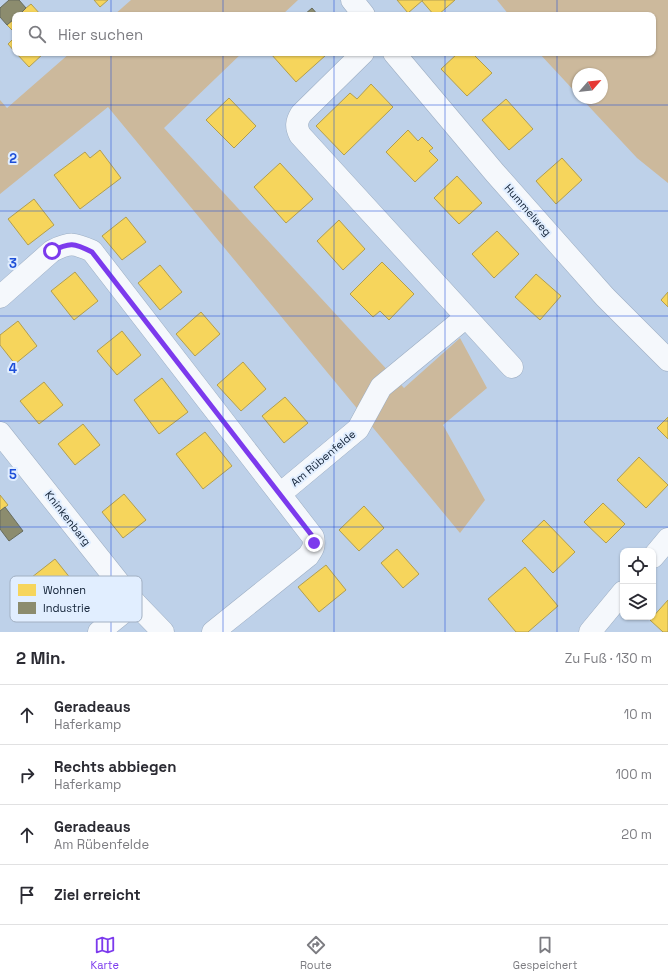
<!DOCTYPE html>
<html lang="de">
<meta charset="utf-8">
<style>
:root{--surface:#fff;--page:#f2f2f3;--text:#2b2b33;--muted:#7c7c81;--line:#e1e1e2;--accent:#7c3aed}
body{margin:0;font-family:"Space Grotesk",sans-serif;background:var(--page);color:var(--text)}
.controls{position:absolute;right:12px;bottom:12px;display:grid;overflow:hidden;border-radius:8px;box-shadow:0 1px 3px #0004}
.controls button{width:36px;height:36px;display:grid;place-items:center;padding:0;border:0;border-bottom:1px solid var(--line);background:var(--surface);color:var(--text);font:20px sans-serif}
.compass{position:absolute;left:572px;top:68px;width:36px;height:36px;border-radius:50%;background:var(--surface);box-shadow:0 1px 3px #0004;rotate:62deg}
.stop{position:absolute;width:12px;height:12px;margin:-9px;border:3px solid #7c3aed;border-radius:50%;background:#fff}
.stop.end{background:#7c3aed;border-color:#fff;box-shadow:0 1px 4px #0008}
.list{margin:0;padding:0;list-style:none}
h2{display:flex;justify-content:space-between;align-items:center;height:52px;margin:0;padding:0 16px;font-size:17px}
h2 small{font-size:13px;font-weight:400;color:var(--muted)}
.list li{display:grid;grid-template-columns:26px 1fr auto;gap:12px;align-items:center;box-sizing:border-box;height:60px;padding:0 16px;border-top:1px solid var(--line)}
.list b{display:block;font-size:15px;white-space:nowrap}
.list p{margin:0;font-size:13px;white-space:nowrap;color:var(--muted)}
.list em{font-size:13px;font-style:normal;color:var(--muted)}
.icon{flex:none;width:22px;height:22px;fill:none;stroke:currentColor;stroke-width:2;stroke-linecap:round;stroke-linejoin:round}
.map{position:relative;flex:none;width:668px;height:632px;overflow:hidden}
.search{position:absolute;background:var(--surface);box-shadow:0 1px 3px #0004;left:12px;right:12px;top:12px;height:44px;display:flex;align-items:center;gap:10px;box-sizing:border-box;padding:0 14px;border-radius:8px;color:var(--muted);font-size:15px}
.sheet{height:292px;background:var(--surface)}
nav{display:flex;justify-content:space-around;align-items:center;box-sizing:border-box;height:56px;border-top:1px solid var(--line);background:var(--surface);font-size:11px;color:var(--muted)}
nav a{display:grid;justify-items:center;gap:2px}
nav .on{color:var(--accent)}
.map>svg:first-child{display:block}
.green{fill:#ccb99c}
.homes{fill:#f6d55c;stroke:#b19e50}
.industry{fill:#8c8c6e;stroke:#666b5d}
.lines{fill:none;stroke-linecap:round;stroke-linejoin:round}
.minor-casing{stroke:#9daec3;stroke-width:23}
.minor{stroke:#f5f8fc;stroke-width:22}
.route{stroke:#7c3aed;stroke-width:5}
.grid{fill:none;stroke:#1d4ed8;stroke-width:1;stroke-opacity:0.55}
.labels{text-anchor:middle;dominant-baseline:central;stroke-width:4;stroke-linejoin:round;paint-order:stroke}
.street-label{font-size:11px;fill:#0f1f34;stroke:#e1eeff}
.key{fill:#e1eeff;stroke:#a2b0c2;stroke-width:1}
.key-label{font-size:11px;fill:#0f1f34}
.grid-label{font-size:13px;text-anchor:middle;font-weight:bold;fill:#1d4ed8;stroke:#e1eeff;stroke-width:4;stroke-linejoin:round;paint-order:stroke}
</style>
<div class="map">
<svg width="668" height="632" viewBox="0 0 668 632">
<rect width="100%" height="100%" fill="#bed1e9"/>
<g class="green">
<polygon points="131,0 298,0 282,15 114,15"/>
<polygon points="497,0 668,0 668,183 637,158 581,98 602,98 602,74 578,74 578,95 539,53 653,53 653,15 509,15"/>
<polygon points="70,53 242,53 164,128 404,388 460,338 487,388 443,425 485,500 460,533 108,107 0,194 0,100 7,108"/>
</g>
<g class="homes">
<polygon points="94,0 108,0 100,7"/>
<polygon points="397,0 423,0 408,13"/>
<polygon points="423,0 455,0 438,15 434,15 422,1"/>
<polygon points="31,4 41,15 19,15 26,8"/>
<polygon points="15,18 15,33 7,25"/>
<polygon points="15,37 15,52 8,44"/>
<polygon points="16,53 44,53 29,67"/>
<polygon points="272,53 325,53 326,55 296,82 271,54"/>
<polygon points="458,53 472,53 492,73 467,96 441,69"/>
<polygon points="371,84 393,107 344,155 316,126 350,93 357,99"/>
<polygon points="229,98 256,126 234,148 206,120"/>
<polygon points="506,99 533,129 509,150 482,120"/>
<polygon points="408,130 418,141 422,137 433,148 429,151 438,160 415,182 386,152"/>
<polygon points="100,150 121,178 80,209 54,175 85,152 90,158"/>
<polygon points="562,158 582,180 556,204 536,181"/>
<polygon points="280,163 313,199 286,223 254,187"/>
<polygon points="457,176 482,203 459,224 434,198"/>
<polygon points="34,199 54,225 28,245 8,219"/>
<polygon points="126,217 146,242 122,260 102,236"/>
<polygon points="339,220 365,249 343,270 317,241"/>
<polygon points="497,231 519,254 494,278 472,254"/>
<polygon points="382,262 414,294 389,320 380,311 373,317 350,294"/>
<polygon points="160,265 182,292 160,310 138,283"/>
<polygon points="75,272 98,301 74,320 51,291"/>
<polygon points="536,274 561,296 540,320 515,297"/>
<polygon points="668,292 668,307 661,300"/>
<polygon points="201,312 220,334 195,356 176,334"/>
<polygon points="18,321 37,346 15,364 0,345 0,335"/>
<polygon points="122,331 141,355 117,375 97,351"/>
<polygon points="243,362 266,389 241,411 217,385"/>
<polygon points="162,378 188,412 159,434 134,400"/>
<polygon points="44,382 63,405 39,424 20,401"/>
<polygon points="285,397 308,423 284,443 262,416"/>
<polygon points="668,417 668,439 657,428"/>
<polygon points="83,424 100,445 75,465 58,444"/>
<polygon points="205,432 232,466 203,489 176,454"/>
<polygon points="639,457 668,485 646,508 617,480"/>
<polygon points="124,494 146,520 123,538 102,512"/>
<polygon points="0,495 8,505 0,511"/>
<polygon points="603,503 625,524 606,543 584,522"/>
<polygon points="364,506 384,528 359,551 339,530"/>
<polygon points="544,520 575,552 553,573 522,541"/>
<polygon points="397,549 419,574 403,588 381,563"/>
<polygon points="55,559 83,594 55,616 27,581"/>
<polygon points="326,565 346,590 319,612 298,587"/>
<polygon points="525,567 558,606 528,632 516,632 488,599"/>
<polygon points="668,600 668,632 663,632 650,620"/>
</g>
<g class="industry">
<polygon points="9,0 19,0 26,8 19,15 15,15 15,18 7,25 0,17 0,8"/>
<polygon points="312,8 318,15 304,15"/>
<polygon points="5,507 23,531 9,541 0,529 0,511"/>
</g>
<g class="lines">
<defs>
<g id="minor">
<polyline points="352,0 364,15"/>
<path d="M363,53l-62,61c-5,8 -5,13 -1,21l212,232"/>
<polyline points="394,53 495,173 605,297 668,360"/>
<path d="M0,297l52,-46c18,-9 22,-8 40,0l221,286c2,9 0,12 -5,19l-95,76"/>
<polyline points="0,433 135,603 163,632"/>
<polyline points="280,494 358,429 381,387 466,317"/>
<polyline points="653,557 668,539"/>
<polyline points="99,632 135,603"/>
<polyline points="590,632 623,592"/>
</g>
</defs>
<use href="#minor" class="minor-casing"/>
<use href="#minor" class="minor"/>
</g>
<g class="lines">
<path class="route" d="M52,251c18,-9 22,-8 40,1l221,285 1,6"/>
</g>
<path class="grid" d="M111,0v15M223,0v15M334,0v15M445,0v15M557,0v15M111,53v579M223,53v579M334,53v579M445,53v579M557,53v579M0,105h668M0,211h668M0,316h668M0,421h668M0,527h668"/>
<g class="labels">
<g class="street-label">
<text transform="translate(528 210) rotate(49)">Hummelweg</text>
<text transform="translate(323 458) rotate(-40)">Am Rübenfelde</text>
<text transform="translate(68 518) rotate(52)">Kninkenbarg</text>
</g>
</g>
<rect x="10" y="576" width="132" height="46" rx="6" class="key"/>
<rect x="18" y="584" width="18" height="12" fill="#f6d55c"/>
<rect x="18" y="602" width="18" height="12" fill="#8c8c6e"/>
<g class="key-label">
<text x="43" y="594">Wohnen</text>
<text x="43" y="612">Industrie</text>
</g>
<g class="grid-label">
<text x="13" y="163">2</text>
<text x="13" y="268">3</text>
<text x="13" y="373">4</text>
<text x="13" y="479">5</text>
</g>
</svg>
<div class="controls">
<button><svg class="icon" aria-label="locate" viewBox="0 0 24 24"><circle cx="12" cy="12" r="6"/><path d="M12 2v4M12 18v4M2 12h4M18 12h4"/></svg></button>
<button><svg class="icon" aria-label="layers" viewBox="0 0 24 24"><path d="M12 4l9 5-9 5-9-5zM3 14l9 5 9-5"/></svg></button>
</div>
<svg class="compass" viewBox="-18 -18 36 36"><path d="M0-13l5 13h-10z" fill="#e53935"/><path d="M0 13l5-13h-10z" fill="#7c7c81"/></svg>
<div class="stop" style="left:52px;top:251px"></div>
<div class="stop end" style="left:314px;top:543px"></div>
<div class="search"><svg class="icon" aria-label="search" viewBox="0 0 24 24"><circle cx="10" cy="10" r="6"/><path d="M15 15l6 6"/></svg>Hier suchen</div>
</div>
<section class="sheet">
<h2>2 Min.<small>Zu Fuß · 130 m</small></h2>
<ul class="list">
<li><svg class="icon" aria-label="ahead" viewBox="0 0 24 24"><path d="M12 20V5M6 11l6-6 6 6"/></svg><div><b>Geradeaus</b><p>Haferkamp</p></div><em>10 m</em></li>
<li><svg class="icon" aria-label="right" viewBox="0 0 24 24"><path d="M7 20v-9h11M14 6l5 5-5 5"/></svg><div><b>Rechts abbiegen</b><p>Haferkamp</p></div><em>100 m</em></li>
<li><svg class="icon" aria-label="ahead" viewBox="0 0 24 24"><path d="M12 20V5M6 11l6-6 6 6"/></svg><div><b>Geradeaus</b><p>Am Rübenfelde</p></div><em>20 m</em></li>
<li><svg class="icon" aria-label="arrive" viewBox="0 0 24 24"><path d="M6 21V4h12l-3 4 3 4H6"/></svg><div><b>Ziel erreicht</b></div></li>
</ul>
</section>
<nav>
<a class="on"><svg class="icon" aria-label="map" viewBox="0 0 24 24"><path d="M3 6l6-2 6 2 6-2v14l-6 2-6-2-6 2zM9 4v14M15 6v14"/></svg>Karte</a>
<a><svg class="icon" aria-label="directions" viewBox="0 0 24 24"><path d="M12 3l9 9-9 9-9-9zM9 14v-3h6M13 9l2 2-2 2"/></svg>Route</a>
<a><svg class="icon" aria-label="saved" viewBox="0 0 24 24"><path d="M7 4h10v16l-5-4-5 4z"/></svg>Gespeichert</a>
</nav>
